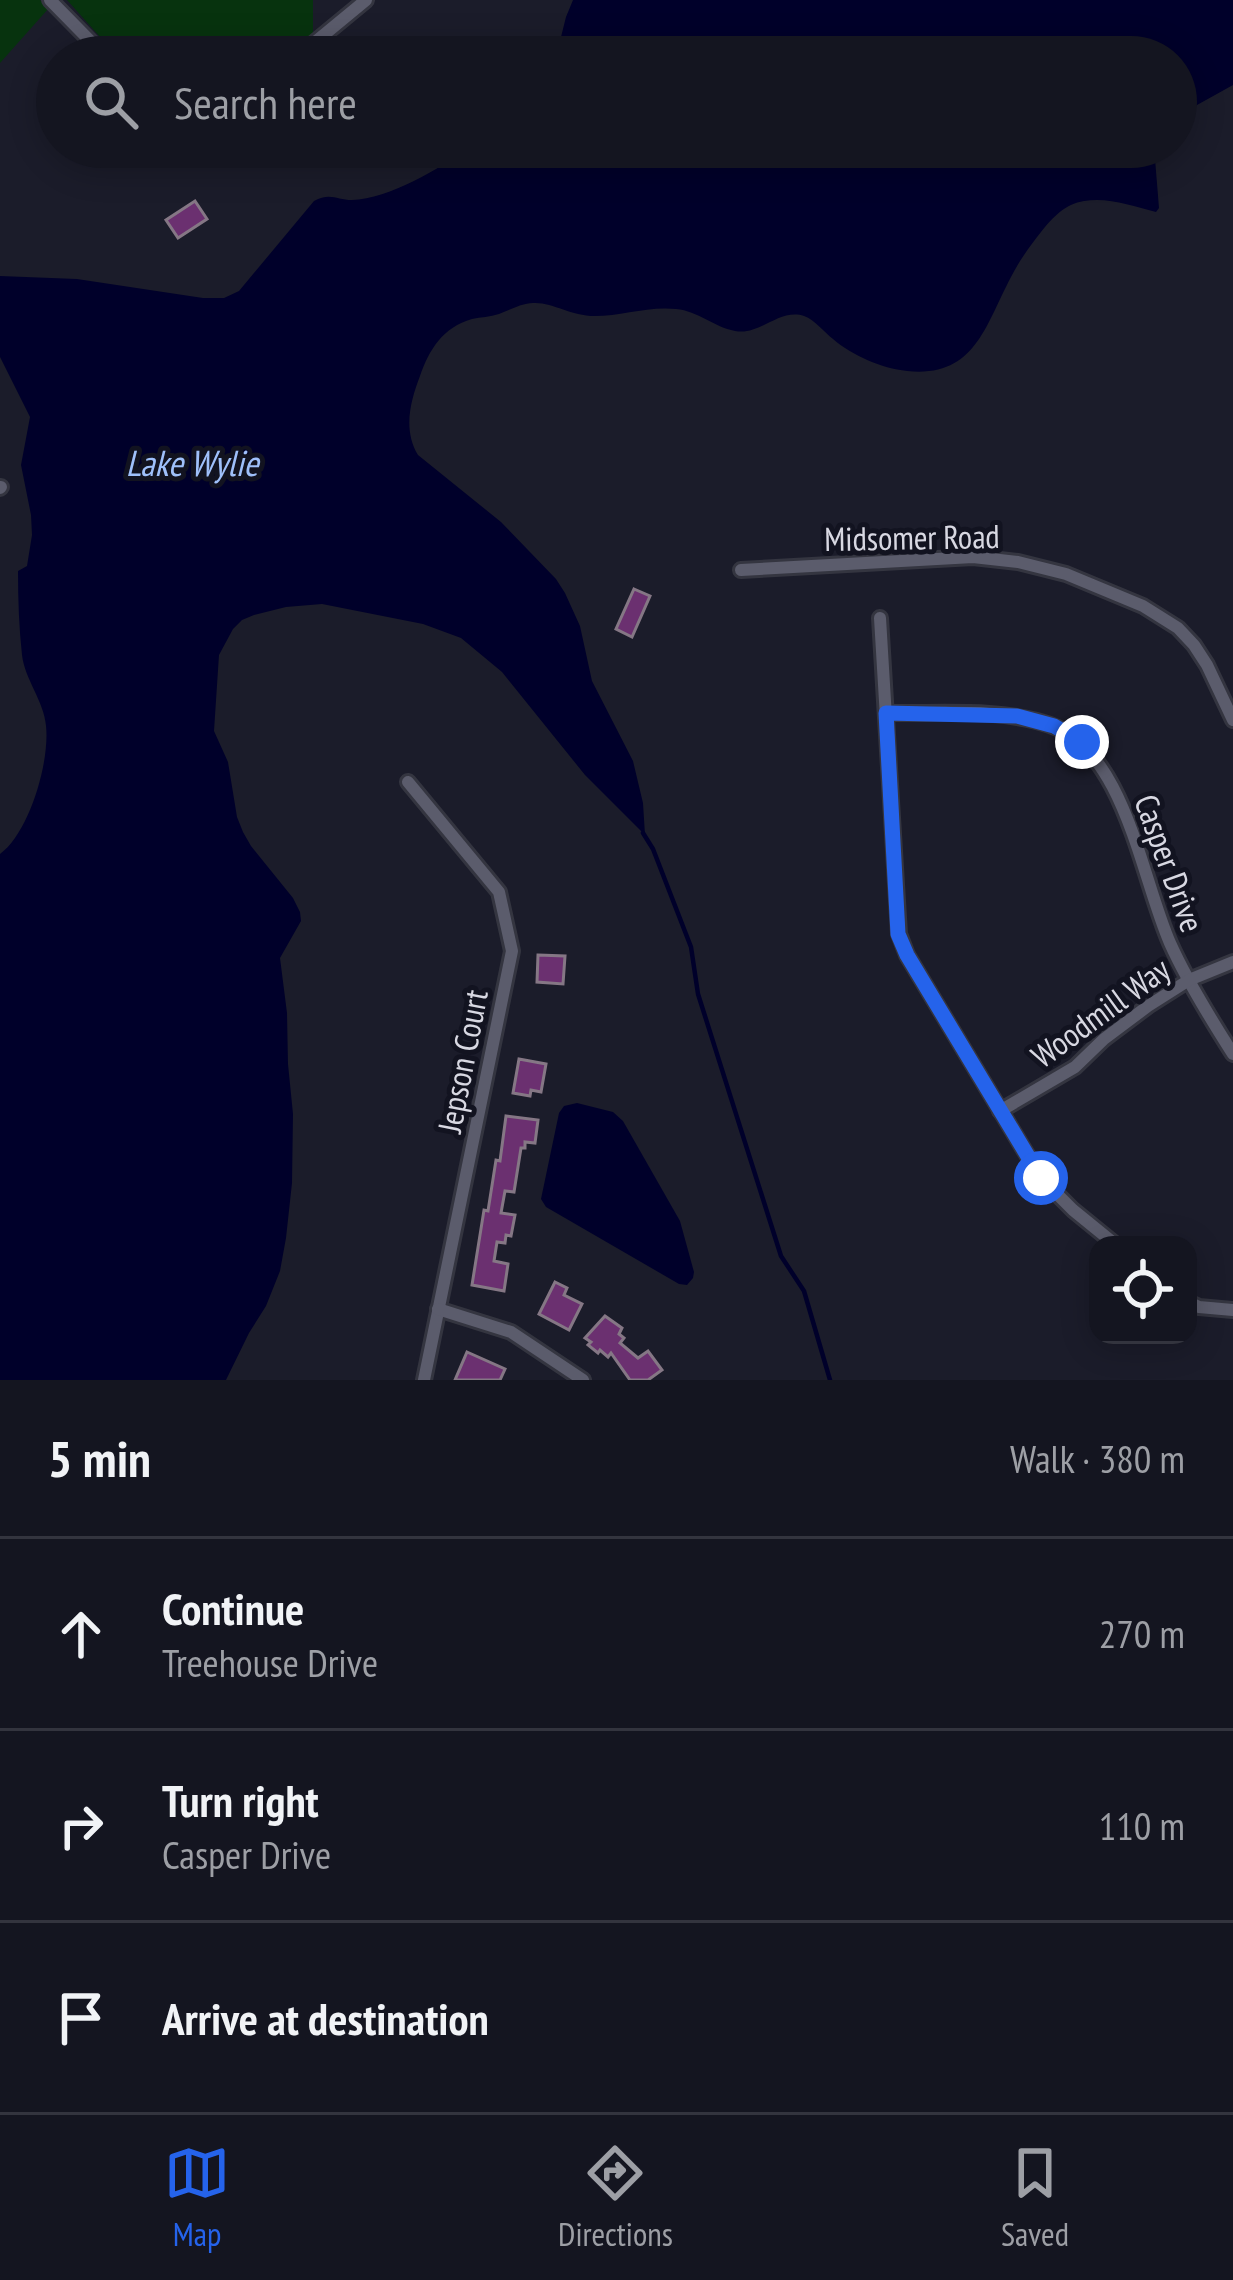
<!DOCTYPE html>
<meta charset="utf-8">
<style>
:root{--surface:#141520;--page:#1d1e29;--text:#f1f3f6;--muted:#9d9fa5;--line:#33343e;--accent:#2563eb}
body{margin:0;font-family:"PT Sans Narrow",sans-serif;background:var(--page);color:var(--text)}
.controls{position:absolute;right:36px;bottom:36px;display:grid;overflow:hidden;border-radius:24px;box-shadow:0 6px 30px #0003}
.controls button{width:108px;height:108px;display:grid;place-items:center;padding:0;border:0;border-bottom:3px solid var(--line);background:var(--surface);color:var(--text);font:60px sans-serif}
.stop{position:absolute;width:36px;height:36px;margin:-27px;border:9px solid #2563eb;border-radius:50%;background:#fff}
.stop.end{background:#2563eb;border-color:#fff;box-shadow:0 3px 12px #0008}
.list{margin:0;padding:0;list-style:none}
h2{display:flex;justify-content:space-between;align-items:center;height:156px;margin:0;padding:0 48px;font-size:51px}
h2 small{font-size:39px;font-weight:400;color:var(--muted)}
.list li{display:grid;grid-template-columns:78px 1fr auto;gap:36px;align-items:center;box-sizing:border-box;height:192px;padding:0 48px;border-top:3px solid var(--line)}
.list b{display:block;font-size:45px;white-space:nowrap}
.list p{margin:0;font-size:39px;white-space:nowrap;color:var(--muted)}
.list em{font-size:39px;font-style:normal;color:var(--muted)}
.icon{flex:none;width:66px;height:66px;fill:none;stroke:currentColor;stroke-width:2;stroke-linecap:round;stroke-linejoin:round}
.map{position:relative;flex:none;width:1233px;height:1380px;overflow:hidden}
.search{position:absolute;background:var(--surface);box-shadow:0 6px 30px #0003;left:36px;right:36px;top:36px;height:132px;display:flex;align-items:center;gap:30px;box-sizing:border-box;padding:0 42px;border-radius:66px;color:var(--muted);font-size:45px}
.sheet{height:732px;background:var(--surface)}
nav{display:flex;justify-content:space-around;align-items:center;box-sizing:border-box;height:168px;border-top:3px solid var(--line);background:var(--surface);font-size:33px;color:var(--muted)}
nav a{display:grid;justify-items:center;gap:6px}
nav .on{color:var(--accent)}
.map>svg:first-child{display:block}
.green{fill:#07330e}
.water{fill:#00002a}
.lines{fill:none;stroke-linecap:round;stroke-linejoin:round}
.stream{stroke:#00002a;stroke-width:4.5}
.building{fill:#6b3070;stroke:#857785;stroke-width:3}
.minor-casing{stroke:#343540;stroke-width:18}
.minor{stroke:#5b5c6c;stroke-width:12}
.route{stroke:#2563eb;stroke-width:15}
.labels{text-anchor:middle;dominant-baseline:central;stroke-width:10;stroke-linejoin:round;paint-order:stroke}
.street-label{font-size:33px;fill:#d8d8e2;stroke:#121320}
.water-label{font-size:36px;font-style:italic;fill:#9fc0fa;stroke:#121320}
</style>
<div class="map">
<svg width="1233" height="1380" viewBox="0 0 1233 1380">
<rect width="100%" height="100%" fill="#1b1c2a"/>
<g class="green">
<polygon points="0,0 40,0 49,8 0,63"/>
<polygon points="67,0 313,0 313,34 286,57 118,57"/>
</g>
<g class="water">
<polygon points="573,0 1233,0 1233,85 1197,105 1176,120 1176,57 556,57 566,17"/>
<path d="M469,147h689l-3,12 4,49 -3,4c-24,-6 -47,-15 -72,-11 -19,3 -31,16 -43,31 -11,14 -22,29 -30,45 -26,49 -36,101 -104,94 -26,-3 -54,-15 -74,-32 -9,-7 -18,-19 -29,-23 -25,-8 -44,20 -69,15 -21,-4 -37,-20 -59,-22 -28,-3 -55,7 -81,7 -25,0 -42,-14 -62,-13 -11,0 -23,7 -34,11 -9,3 -18,3 -27,5 -29,8 -43,31 -52,57 -10,26 -17,54 -2,79l83,67 55,57 9,14 15,33 12,55 41,80 10,42 2,32 -60,-60 -83,-103 -41,-34 -38,-14 -101,-20 -36,3 -32,8 -12,5 -9,9 -14,26 -5,76 14,31 9,55 6,15 8,14 42,52 7,14 1,9 -21,37 7,55 1,51 5,50 -1,69 -6,55 -6,33 -14,35 -17,27 -23,47h-226v-526c29,-21 50,-92 46,-128 -2,-25 -21,-46 -24,-71 -3,-27 -4,-55 -4,-84l9,-5 5,-31 -1,-20 -10,-50 9,-48 -30,-60v-81l77,3 126,19h21l15,-7 75,-90c16,-9 23,-1 38,-1 37,-1 89,-32 117,-53z"/>
<polygon points="577,1103 613,1112 623,1121 680,1221 694,1272 693,1278 687,1285 679,1284 546,1207 541,1199 559,1113 564,1106"/>
</g>
<g class="lines">
<polyline class="stream" points="643,833 653,849 691,947 698,994 781,1256 804,1291 830,1380"/>
</g>
<g class="building">
<polygon points="195,201 207,219 178,238 166,220"/>
<polygon points="634,589 650,596 632,637 616,629"/>
<polygon points="538,955 565,956 563,984 537,982"/>
<polygon points="519,1059 546,1064 541,1092 531,1090 530,1096 513,1093"/>
<polygon points="506,1116 538,1120 535,1143 525,1142 525,1148 521,1148 514,1192 505,1191 501,1213 515,1215 511,1236 506,1235 505,1243 497,1242 494,1261 508,1264 504,1291 472,1285 484,1210 488,1211 496,1160 500,1161"/>
<polygon points="555,1282 567,1288 564,1295 582,1304 569,1330 539,1314"/>
<polygon points="605,1316 622,1328 619,1334 624,1338 620,1343 638,1358 648,1351 662,1370 648,1380 630,1380 611,1353 608,1357 600,1350 598,1353 588,1345 591,1342 585,1338"/>
<polygon points="467,1352 505,1369 500,1380 455,1380"/>
</g>
<g class="lines">
<defs>
<g id="minor">
<polyline points="50,0 106,57"/>
<polyline points="297,57 366,0"/>
<polyline points="165,147 168,147"/>
<polyline points="0,488 1,487"/>
<polyline points="741,570 973,557 1018,562 1066,574 1143,606 1178,628 1194,645 1207,665 1233,720"/>
<polyline points="880,618 899,934 907,955 1041,1178 1073,1210 1116,1245"/>
<path d="M887,713c51,1 115,-5 163,12 75,26 91,152 120,218 17,38 40,75 63,111"/>
<polyline points="408,782 499,892 512,951 424,1380"/>
<polyline points="1000,1111 1075,1067 1104,1039 1148,1006 1189,980 1233,962"/>
<polyline points="1188,1302 1199,1307 1233,1310"/>
<polyline points="438,1309 511,1332 583,1380"/>
</g>
</defs>
<use href="#minor" class="minor-casing"/>
<use href="#minor" class="minor"/>
</g>
<g class="lines">
<polyline class="route" points="1041,1178 907,955 898,934 886,713 1017,716 1054,726 1082,742"/>
</g>
<g class="labels">
<g class="street-label">
<text transform="translate(912 537) rotate(-1)">Midsomer Road</text>
<text transform="translate(1170 863) rotate(70)">Casper Drive</text>
<text transform="translate(1100 1012) rotate(-36)">Woodmill Way</text>
<text transform="translate(462 1061) rotate(-79)">Jepson Court</text>
</g>
<g class="water-label">
<text x="192" y="462">Lake Wylie</text>
</g>
</g>
</svg>
<div class="controls">
<button><svg class="icon" aria-label="locate" viewBox="0 0 24 24"><circle cx="12" cy="12" r="6"/><path d="M12 2v4M12 18v4M2 12h4M18 12h4"/></svg></button>
</div>
<div class="stop" style="left:1041px;top:1178px"></div>
<div class="stop end" style="left:1082px;top:742px"></div>
<div class="search"><svg class="icon" aria-label="search" viewBox="0 0 24 24"><circle cx="10" cy="10" r="6"/><path d="M15 15l6 6"/></svg>Search here</div>
</div>
<section class="sheet">
<h2>5 min<small>Walk · 380 m</small></h2>
<ul class="list">
<li><svg class="icon" aria-label="ahead" viewBox="0 0 24 24"><path d="M12 20V5M6 11l6-6 6 6"/></svg><div><b>Continue</b><p>Treehouse Drive</p></div><em>270 m</em></li>
<li><svg class="icon" aria-label="right" viewBox="0 0 24 24"><path d="M7 20v-9h11M14 6l5 5-5 5"/></svg><div><b>Turn right</b><p>Casper Drive</p></div><em>110 m</em></li>
<li><svg class="icon" aria-label="arrive" viewBox="0 0 24 24"><path d="M6 21V4h12l-3 4 3 4H6"/></svg><div><b>Arrive at destination</b></div></li>
</ul>
</section>
<nav>
<a class="on"><svg class="icon" aria-label="map" viewBox="0 0 24 24"><path d="M3 6l6-2 6 2 6-2v14l-6 2-6-2-6 2zM9 4v14M15 6v14"/></svg>Map</a>
<a><svg class="icon" aria-label="directions" viewBox="0 0 24 24"><path d="M12 3l9 9-9 9-9-9zM9 14v-3h6M13 9l2 2-2 2"/></svg>Directions</a>
<a><svg class="icon" aria-label="saved" viewBox="0 0 24 24"><path d="M7 4h10v16l-5-4-5 4z"/></svg>Saved</a>
</nav>
